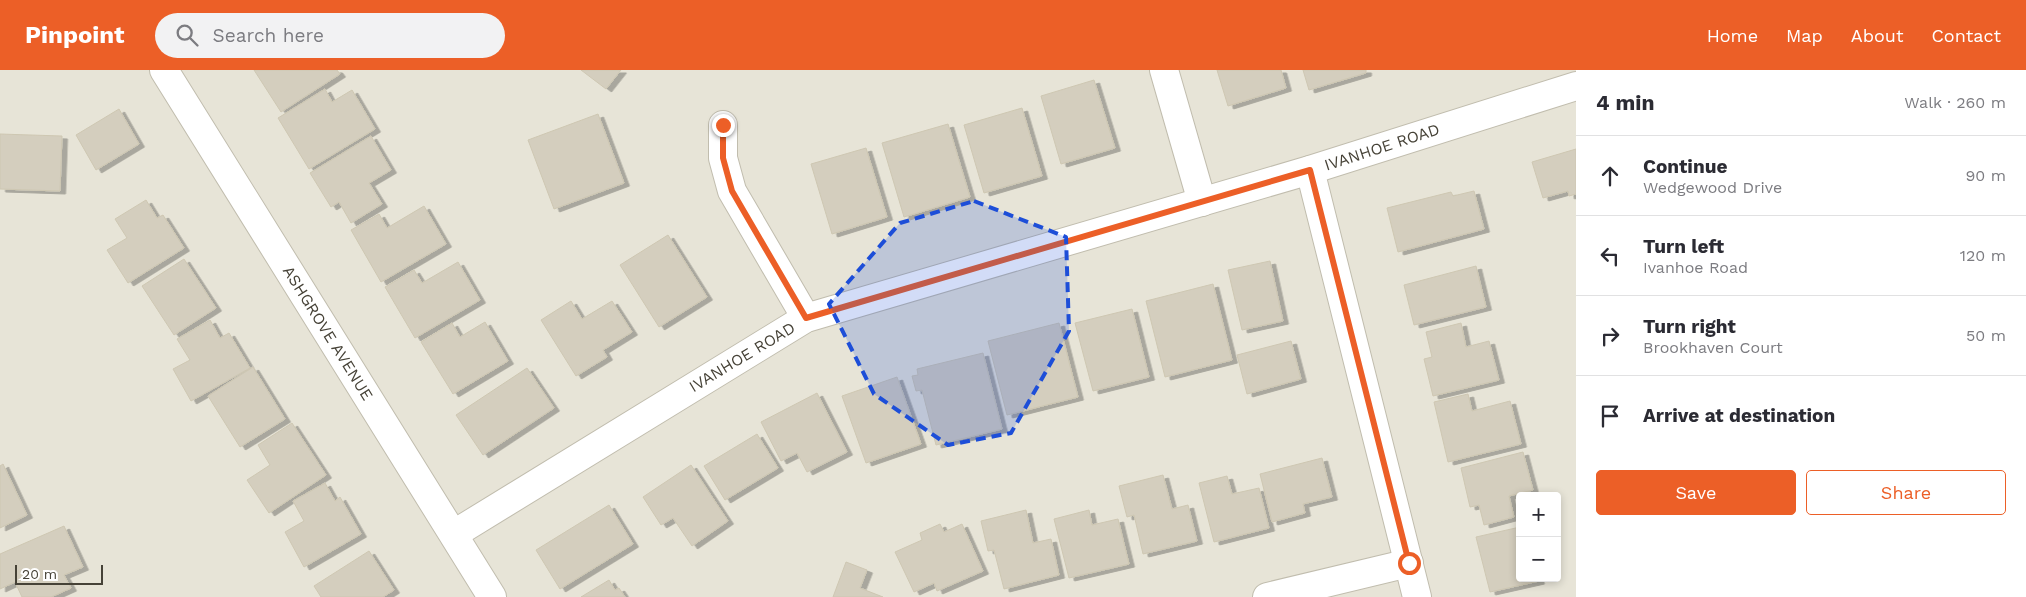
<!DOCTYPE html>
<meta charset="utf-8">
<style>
:root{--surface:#fff;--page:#f2f2f3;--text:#2b2b33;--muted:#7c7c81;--line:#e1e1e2;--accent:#ec5f27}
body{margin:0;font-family:"Work Sans",sans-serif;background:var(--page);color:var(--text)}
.controls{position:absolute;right:15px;bottom:15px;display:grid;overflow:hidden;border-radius:5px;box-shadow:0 2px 8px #0003}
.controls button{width:45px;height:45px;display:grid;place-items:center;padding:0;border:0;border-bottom:1px solid var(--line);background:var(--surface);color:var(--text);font:25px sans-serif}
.scale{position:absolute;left:15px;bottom:12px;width:88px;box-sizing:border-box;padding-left:5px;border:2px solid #464237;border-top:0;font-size:14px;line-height:18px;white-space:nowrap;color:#464237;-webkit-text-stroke:4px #fff;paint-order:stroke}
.stop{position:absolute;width:15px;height:15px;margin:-11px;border:4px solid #ec5f27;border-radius:50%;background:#fff}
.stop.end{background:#ec5f27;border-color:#fff;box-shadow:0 1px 5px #0008}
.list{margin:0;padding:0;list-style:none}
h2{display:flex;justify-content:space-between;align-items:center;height:65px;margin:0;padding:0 20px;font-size:21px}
h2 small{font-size:16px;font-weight:400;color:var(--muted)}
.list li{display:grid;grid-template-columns:32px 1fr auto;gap:15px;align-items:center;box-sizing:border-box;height:80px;padding:0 20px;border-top:1px solid var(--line)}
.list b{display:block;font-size:19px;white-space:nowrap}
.list p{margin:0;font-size:16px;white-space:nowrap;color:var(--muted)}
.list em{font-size:16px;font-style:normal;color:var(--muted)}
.actions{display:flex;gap:10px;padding:15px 20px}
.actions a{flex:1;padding:11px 0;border:1px solid var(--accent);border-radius:5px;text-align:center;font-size:18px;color:var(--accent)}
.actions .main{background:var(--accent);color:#fff}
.icon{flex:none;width:28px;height:28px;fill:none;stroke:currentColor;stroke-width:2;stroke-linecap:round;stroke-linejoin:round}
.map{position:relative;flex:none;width:1576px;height:527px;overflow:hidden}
header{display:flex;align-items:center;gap:30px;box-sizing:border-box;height:70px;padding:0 25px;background:var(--accent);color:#fff}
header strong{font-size:24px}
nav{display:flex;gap:28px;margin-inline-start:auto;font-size:18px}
.search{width:350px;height:45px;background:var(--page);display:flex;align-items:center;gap:12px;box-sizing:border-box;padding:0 18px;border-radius:28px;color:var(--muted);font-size:19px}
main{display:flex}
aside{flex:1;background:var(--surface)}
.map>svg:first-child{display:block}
.residential{fill:#e7e4d7;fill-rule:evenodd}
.building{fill:#d4cebe;stroke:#cec7b2;filter:url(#shadow)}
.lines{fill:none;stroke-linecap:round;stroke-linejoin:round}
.minor-casing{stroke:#c1bdae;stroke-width:30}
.minor{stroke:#fff;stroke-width:28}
.route{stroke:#ec5f27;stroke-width:6}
.marked{fill:#1d4ed8;fill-opacity:0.2;stroke:#1d4ed8;stroke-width:4;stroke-dasharray:10 6;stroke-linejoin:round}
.labels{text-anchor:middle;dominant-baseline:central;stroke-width:4;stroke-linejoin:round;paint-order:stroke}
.street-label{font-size:16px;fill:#464237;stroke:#fff}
</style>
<header>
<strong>Pinpoint</strong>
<div class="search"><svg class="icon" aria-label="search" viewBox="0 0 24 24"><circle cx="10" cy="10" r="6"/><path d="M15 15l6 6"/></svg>Search here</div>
<nav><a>Home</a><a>Map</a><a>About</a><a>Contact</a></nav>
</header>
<main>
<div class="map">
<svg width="1576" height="527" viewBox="0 0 1576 527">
<defs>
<filter id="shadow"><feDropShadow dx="5.5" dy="3" stdDeviation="0" flood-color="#0004"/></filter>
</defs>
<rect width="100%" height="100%" fill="#f3f1e8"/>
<path class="residential" d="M0,0h1576v527h-1576zM1520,426h37v82h-37z"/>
<g class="building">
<polygon points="254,0 337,0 340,4 281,42"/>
<polygon points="581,0 621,0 606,19"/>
<polygon points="1217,0 1281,0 1286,18 1228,36"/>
<polygon points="1303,0 1366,0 1366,3 1309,20"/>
<polygon points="1094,10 1115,78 1061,94 1041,26"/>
<polygon points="325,19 332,32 352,20 375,59 309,99 278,48"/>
<polygon points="1022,38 1042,106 984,123 964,55"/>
<polygon points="119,39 139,74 96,100 76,65"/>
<polygon points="598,44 624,113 554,139 528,70"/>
<polygon points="948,54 970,127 904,147 882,73"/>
<polygon points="0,64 62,66 60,121 0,119"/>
<polygon points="371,66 391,100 369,113 382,134 351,153 339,132 331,137 310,103"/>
<polygon points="866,78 887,147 832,164 811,94"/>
<polygon points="1576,79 1576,124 1569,126 1568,121 1543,128 1532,92"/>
<polygon points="1474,121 1484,159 1398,182 1387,138 1451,122 1453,126"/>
<polygon points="146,130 157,148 163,145 184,178 128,213 107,180 127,168 115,149"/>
<polygon points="424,136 446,174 381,212 351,160 379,144 387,158"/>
<polygon points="668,165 707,227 659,257 620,195"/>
<polygon points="184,189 216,238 174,265 142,216"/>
<polygon points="1270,191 1283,251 1242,260 1228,200"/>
<polygon points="458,192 480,230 415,268 385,217 414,200 422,213"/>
<polygon points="1476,196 1486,237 1414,255 1404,215"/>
<polygon points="1213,214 1232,290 1165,307 1146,231"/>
<polygon points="571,231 582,249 612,231 632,262 603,280 607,287 576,306 541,250"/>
<polygon points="1132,239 1149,307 1093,321 1075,253"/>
<polygon points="210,250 220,268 229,263 250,298 191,331 173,299 190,290 177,269"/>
<polygon points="485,252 508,291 453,324 421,272 452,253 460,267"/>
<polygon points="1059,253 1078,327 1007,345 988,271"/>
<polygon points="1461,253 1466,277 1489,271 1499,310 1433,326 1424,289 1432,287 1426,262"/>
<polygon points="1291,271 1301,309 1247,324 1237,285"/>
<polygon points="983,283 1002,359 936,375 922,320 916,321 912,306 918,305 917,299"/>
<polygon points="253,297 285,349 240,377 208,326"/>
<polygon points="527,298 554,338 483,385 456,345"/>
<polygon points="897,307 921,374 866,393 842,326"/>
<polygon points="817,323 847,382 807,402 797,383 781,391 761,352"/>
<polygon points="1468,324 1472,341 1510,331 1521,374 1448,392 1434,332"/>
<polygon points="292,353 326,405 269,443 247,410 270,395 258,375"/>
<polygon points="757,364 778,398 725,430 704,396"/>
<polygon points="1523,382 1533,420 1509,426 1514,447 1484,455 1479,435 1470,437 1461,398"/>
<polygon points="1322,388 1332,427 1303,434 1305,443 1272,452 1260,404"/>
<polygon points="3,394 27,445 0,458 0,396"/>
<polygon points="691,395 728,451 692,476 673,448 661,455 643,427"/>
<polygon points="1163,405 1172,439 1188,435 1197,471 1143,484 1134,445 1127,447 1119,416"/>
<polygon points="1227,406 1232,424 1259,418 1269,458 1214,472 1199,413"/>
<polygon points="325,413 335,431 340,427 361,464 304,497 285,462 304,451 293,431"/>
<polygon points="609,435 633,474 560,519 536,480"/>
<polygon points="1026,440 1033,473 1051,469 1059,505 1004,519 994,480 988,481 981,451"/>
<polygon points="1089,440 1092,455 1118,449 1129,494 1069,508 1054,449"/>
<polygon points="940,454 944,462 962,454 983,501 937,521 934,513 914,522 895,482 922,470 920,463"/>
<polygon points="64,456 83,497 64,505 71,518 51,527 22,527 15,512 0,519 0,484"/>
<polygon points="1520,457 1520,508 1538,508 1539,511 1490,522 1476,467"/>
<polygon points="369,481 394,520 383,527 321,527 314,516"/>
<polygon points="846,492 867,500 860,518 883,527 833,527"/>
<polygon points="609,510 615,520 619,518 625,527 581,527"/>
</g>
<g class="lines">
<defs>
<g id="minor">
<polyline points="164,0 492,527"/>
<polyline points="1164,0 1202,132"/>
<polyline points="723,55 723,88 732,121 806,248"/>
<polyline points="1310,100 1417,527"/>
<polyline points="454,464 806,248 1310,100 1576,16"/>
<polyline points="1267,527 1409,493"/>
</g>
</defs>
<use href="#minor" class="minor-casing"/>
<use href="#minor" class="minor"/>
</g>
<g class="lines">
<polyline class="route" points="723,55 723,88 732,121 806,248 1310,100 1409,493"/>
</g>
<path class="marked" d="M974,131l92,36 3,94 -58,102 -63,12 -74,-51 -45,-90 71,-81z"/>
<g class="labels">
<g class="street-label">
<text transform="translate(1382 77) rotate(-18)">IVANHOE ROAD</text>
<text transform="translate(328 263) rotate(58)">ASHGROVE AVENUE</text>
<text transform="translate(742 287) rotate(-31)">IVANHOE ROAD</text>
</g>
</g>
</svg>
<div class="controls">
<button>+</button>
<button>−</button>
</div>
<div class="scale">20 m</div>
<div class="stop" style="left:1409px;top:493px"></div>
<div class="stop end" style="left:723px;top:55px"></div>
</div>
<aside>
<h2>4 min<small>Walk · 260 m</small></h2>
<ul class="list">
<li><svg class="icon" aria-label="ahead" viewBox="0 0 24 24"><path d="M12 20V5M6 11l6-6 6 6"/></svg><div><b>Continue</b><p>Wedgewood Drive</p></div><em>90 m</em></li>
<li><svg class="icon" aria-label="left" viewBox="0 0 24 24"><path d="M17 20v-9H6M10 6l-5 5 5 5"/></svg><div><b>Turn left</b><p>Ivanhoe Road</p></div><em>120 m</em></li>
<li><svg class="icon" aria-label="right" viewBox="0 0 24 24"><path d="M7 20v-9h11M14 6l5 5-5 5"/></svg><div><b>Turn right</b><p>Brookhaven Court</p></div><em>50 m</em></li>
<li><svg class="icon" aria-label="arrive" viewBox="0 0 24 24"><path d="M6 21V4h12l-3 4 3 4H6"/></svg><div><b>Arrive at destination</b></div></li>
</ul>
<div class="actions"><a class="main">Save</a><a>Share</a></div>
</aside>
</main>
